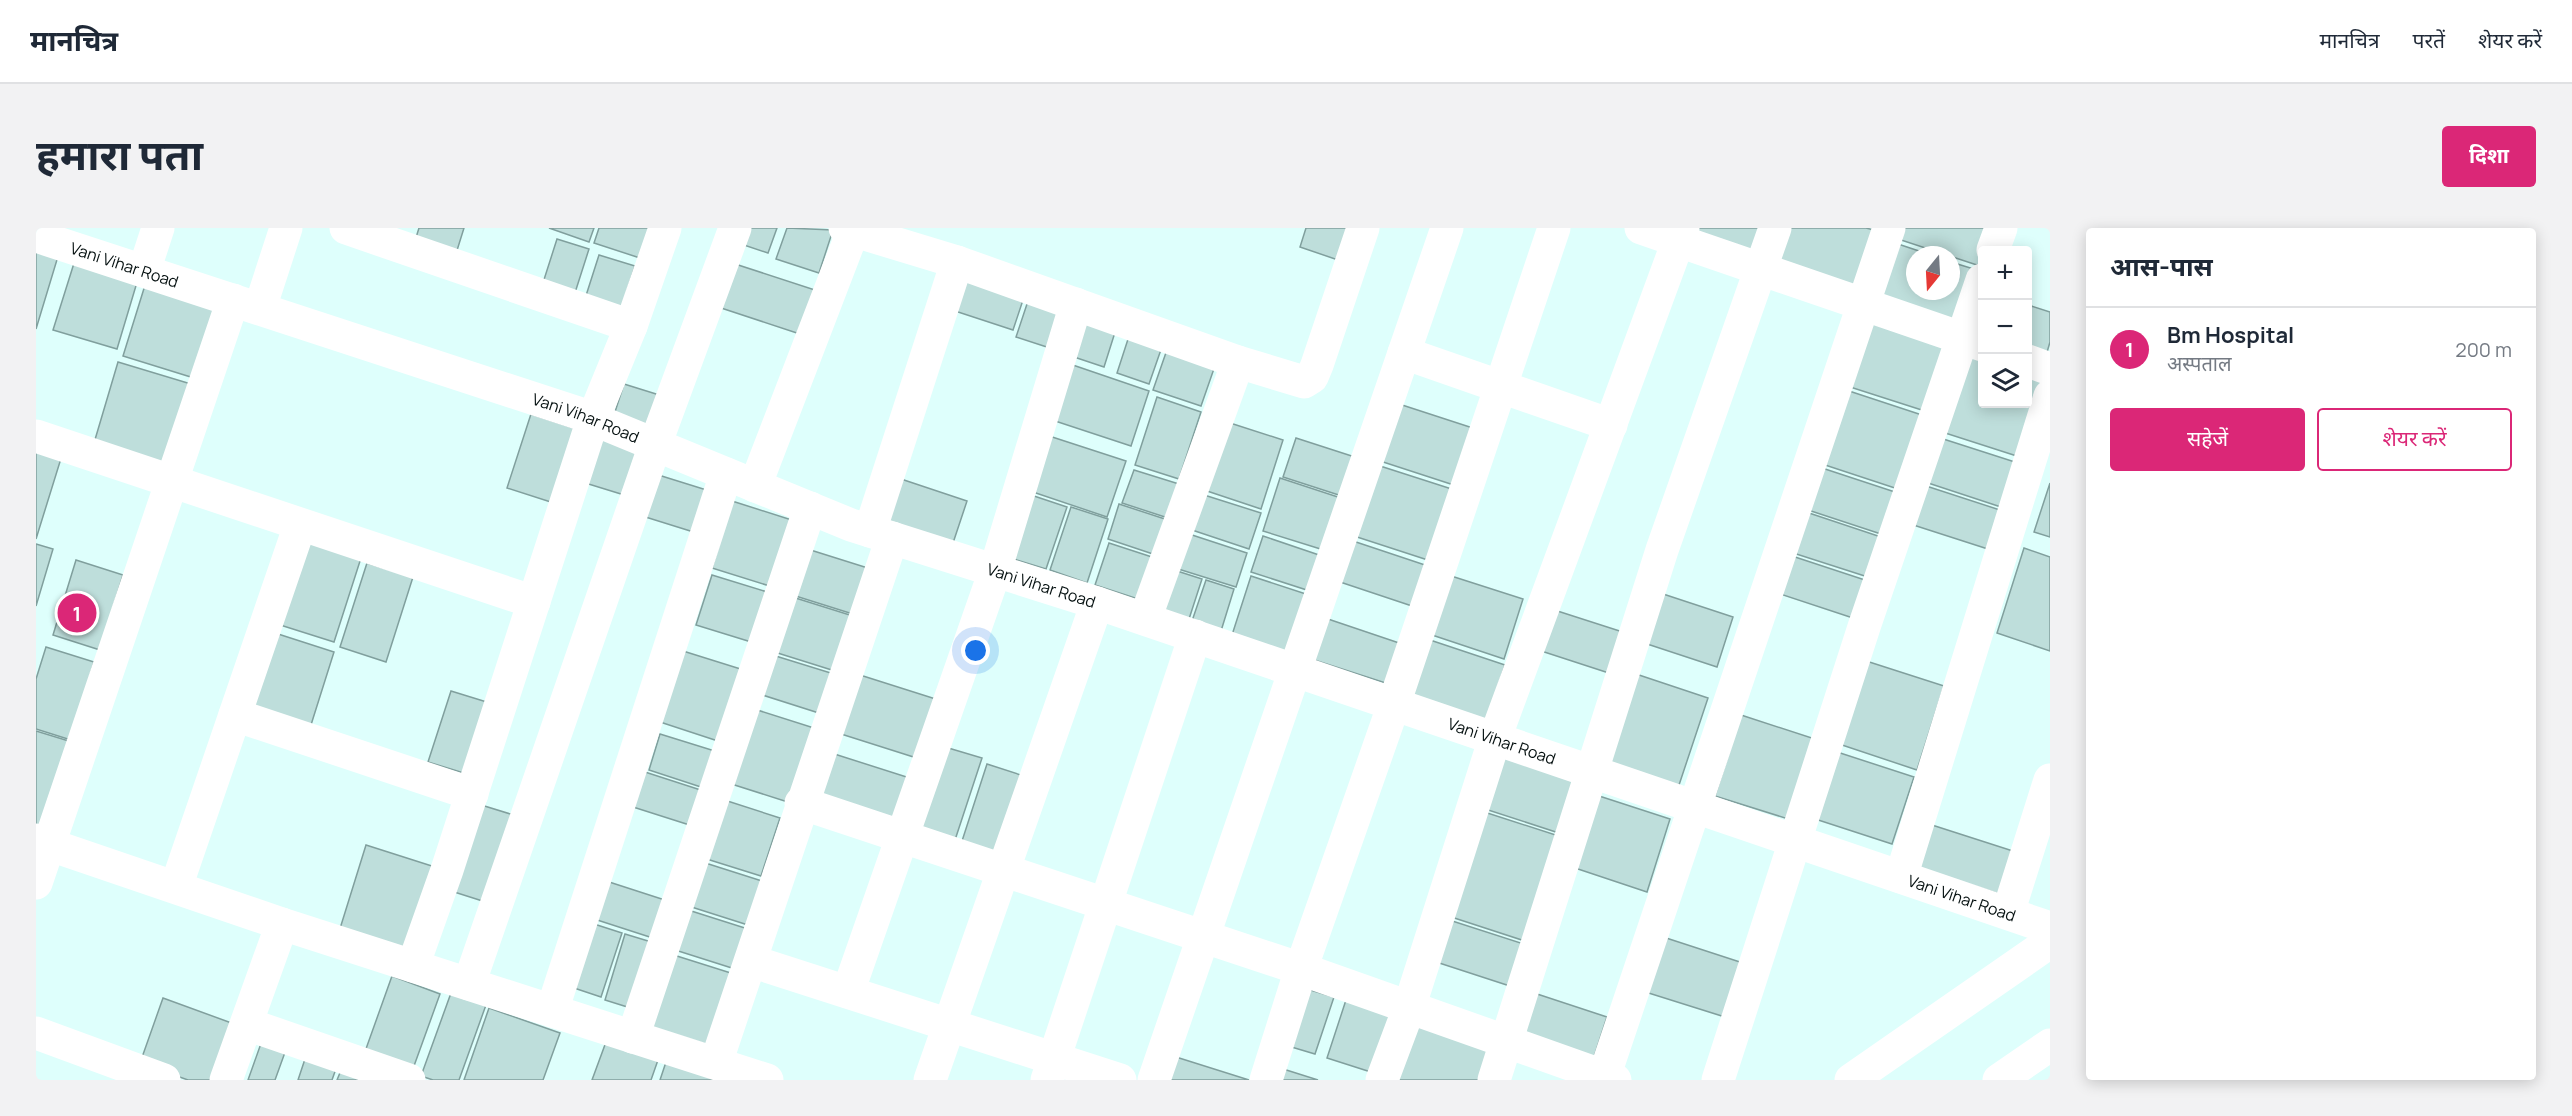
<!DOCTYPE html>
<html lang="hi">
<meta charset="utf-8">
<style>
:root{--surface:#fff;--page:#f2f2f3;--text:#1f2937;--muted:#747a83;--line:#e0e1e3;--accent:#db2777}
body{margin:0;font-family:Manrope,"Noto Sans Devanagari",sans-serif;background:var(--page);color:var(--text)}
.controls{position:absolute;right:18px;top:18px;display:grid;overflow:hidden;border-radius:6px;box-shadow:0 3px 15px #0003}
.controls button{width:54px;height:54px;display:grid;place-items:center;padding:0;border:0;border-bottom:2px solid var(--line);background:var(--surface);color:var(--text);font:30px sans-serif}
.compass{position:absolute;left:1870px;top:18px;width:54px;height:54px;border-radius:50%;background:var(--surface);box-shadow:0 3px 15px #0003;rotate:198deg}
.you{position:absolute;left:940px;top:423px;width:21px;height:21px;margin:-15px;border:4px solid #fff;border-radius:50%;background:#1a73e8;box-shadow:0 0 0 9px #1a73e833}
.badge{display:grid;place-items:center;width:39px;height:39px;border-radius:50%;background:var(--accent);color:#fff;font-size:20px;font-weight:700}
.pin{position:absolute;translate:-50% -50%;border:3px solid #fff;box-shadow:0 2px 6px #0006}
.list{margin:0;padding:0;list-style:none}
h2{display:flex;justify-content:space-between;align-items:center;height:78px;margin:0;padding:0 24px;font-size:26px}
h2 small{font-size:20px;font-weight:400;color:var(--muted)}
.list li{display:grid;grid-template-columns:39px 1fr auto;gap:18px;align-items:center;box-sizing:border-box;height:84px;padding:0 24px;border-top:2px solid var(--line)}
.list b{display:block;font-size:22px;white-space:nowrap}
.list p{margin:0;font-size:20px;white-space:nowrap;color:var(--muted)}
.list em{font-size:20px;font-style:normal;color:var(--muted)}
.actions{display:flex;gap:12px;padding:18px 24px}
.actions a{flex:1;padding:14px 0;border:2px solid var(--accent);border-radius:6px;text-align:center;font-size:21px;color:var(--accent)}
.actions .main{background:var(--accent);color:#fff}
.icon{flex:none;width:33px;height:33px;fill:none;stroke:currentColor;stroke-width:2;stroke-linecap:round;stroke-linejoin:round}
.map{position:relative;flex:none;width:2014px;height:852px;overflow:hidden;border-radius:6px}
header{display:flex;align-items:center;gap:36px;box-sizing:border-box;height:84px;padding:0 30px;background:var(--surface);border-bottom:2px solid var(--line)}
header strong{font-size:28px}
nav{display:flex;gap:33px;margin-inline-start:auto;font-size:21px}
.intro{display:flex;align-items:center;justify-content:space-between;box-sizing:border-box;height:144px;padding:0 36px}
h1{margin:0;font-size:42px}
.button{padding:15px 27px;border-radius:6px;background:var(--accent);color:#fff;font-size:21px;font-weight:700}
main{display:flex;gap:36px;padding:0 36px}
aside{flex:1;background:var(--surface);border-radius:6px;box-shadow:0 3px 15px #0003}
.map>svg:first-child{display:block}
.building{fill:#bededb;stroke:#809f9d;stroke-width:1.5}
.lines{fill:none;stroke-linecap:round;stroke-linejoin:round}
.minor{stroke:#fff;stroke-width:33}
.labels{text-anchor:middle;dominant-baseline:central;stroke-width:6;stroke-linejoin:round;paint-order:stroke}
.street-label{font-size:16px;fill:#051010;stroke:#defffc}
</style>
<header>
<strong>मानचित्र</strong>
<nav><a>मानचित्र</a><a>परतें</a><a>शेयर करें</a></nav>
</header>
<div class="intro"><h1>हमारा पता</h1><a class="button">दिशा</a></div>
<main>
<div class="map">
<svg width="2014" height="852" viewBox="0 0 2014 852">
<rect width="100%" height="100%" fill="#defffc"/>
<g class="building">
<polygon points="383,0 428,0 418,32 377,19"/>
<polygon points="513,0 558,0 553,14"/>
<polygon points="563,0 614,0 604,30 558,15"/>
<polygon points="704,0 741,0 732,25 699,14"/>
<polygon points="751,0 797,2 783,45 740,31"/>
<polygon points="1270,0 1319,0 1308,34 1264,19"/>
<polygon points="1649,0 1732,0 1722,31"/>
<polygon points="1742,0 1830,0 1838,2 1818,63 1731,35"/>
<polygon points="1859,0 1956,0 1944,38 1856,9"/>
<polygon points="521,11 553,21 537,71 505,61"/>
<polygon points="1853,13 1895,27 1879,27 1879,63 1915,63 1915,34 1941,42 1921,103 1834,74"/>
<polygon points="0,18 23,25 0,101"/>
<polygon points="563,27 599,38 583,88 547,77"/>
<polygon points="39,32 102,51 81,121 17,102"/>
<polygon points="693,34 785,64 770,108 679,78"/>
<polygon points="928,46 989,66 977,102 916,82"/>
<polygon points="110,54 180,76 158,150 87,128"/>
<polygon points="994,67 1033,81 1020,122 980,109"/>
<polygon points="1992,77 2014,84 2014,114 2009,131 1992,126"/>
<polygon points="1042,85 1081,98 1068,139 1029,126"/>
<polygon points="1834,88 1915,115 1892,184 1811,158"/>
<polygon points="1095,102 1128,113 1113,156 1081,145"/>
<polygon points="1133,116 1181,132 1165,178 1117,162"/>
<polygon points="1929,123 1946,129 1946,176 1992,176 1992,143 2013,150 1987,230 1903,203"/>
<polygon points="82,134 155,156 130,237 58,215"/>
<polygon points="1028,134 1113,163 1095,218 1010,190"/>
<polygon points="588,156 633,170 621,204 577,190"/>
<polygon points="1807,161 1892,189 1868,263 1783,235"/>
<polygon points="1121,169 1165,184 1143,251 1099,237"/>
<polygon points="1360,175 1446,203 1427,260 1341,232"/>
<polygon points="495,186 544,202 521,276 471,260"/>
<polygon points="1191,194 1247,212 1225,281 1168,262"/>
<polygon points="1007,206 1090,233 1071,289 988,261"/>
<polygon points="1898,208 1982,235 1968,280 1883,252"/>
<polygon points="560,209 612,226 598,270 546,254"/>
<polygon points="1260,210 1325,231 1312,270 1247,249"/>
<polygon points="0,215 27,224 0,311"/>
<polygon points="1341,237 1425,264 1401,335 1318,308"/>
<polygon points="1783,239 1862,265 1848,307 1769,281"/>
<polygon points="1098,242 1143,256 1132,290 1086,275"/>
<polygon points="616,245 677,264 664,306 603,287"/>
<polygon points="856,248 931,273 915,321 840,297"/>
<polygon points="1244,250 1308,271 1291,323 1227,303"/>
<polygon points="1881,255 1967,283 1955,322 1868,294"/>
<polygon points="2014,255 2014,309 1998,304"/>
<polygon points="992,266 1031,279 1010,341 971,329"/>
<polygon points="1165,266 1225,285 1213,321 1153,301"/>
<polygon points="696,273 762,294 740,360 676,340"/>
<polygon points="1083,276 1132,292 1120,327 1072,311"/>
<polygon points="1035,279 1072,291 1051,355 1014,342"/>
<polygon points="1764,282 1848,310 1835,350 1751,323"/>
<polygon points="1150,305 1211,325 1200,359 1139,340"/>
<polygon points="1227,308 1289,329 1277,364 1215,344"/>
<polygon points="268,312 325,330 298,414 241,396"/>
<polygon points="1314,312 1401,341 1388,382 1301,353"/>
<polygon points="1073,315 1116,329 1102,371 1059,357"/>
<polygon points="0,316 17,321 0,378"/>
<polygon points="765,319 835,341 820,387 750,365"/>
<polygon points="1988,320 2014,329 2014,423 1961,405"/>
<polygon points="1753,327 1835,354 1823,392 1741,365"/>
<polygon points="40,332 87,347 64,422 17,407"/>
<polygon points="331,335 377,349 350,434 304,419"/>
<polygon points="1138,342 1166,351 1153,391 1125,382"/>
<polygon points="1409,346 1487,371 1468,431 1390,405"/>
<polygon points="676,347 741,367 725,417 660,397"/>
<polygon points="1215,348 1276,368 1256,427 1196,407"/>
<polygon points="1170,352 1198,361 1185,403 1156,393"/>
<polygon points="1615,362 1697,389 1681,439 1599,412"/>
<polygon points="750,367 817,388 799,443 732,422"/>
<polygon points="1509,379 1593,406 1579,447 1496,420"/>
<polygon points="1289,390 1375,419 1362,459 1275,431"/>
<polygon points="239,405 298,424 274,500 214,481"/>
<polygon points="1385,409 1469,437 1451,492 1366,465"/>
<polygon points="10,419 58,434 35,512 0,501 0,451"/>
<polygon points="647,423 711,443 688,515 624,494"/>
<polygon points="730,425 798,446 786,486 717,464"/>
<polygon points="1824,431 1908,458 1881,542 1797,514"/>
<polygon points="1591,443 1672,470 1642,560 1562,534"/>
<polygon points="824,447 906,473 887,532 805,506"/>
<polygon points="415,463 454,475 431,546 392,534"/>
<polygon points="712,479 778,500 755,575 689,554"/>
<polygon points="1705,487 1788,514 1762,594 1679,568"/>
<polygon points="0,503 36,514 9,600 0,597"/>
<polygon points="624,506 682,524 671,561 613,542"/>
<polygon points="909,519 946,530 919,612 883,600"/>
<polygon points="1795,522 1878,549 1856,616 1773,589"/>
<polygon points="789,523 880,552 867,594 776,564"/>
<polygon points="1463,528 1546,555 1529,607 1446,580"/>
<polygon points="951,536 991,549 966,626 926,613"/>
<polygon points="609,544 674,565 663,600 597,579"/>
<polygon points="1557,566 1634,591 1611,664 1533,638"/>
<polygon points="679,569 744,590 725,648 661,628"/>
<polygon points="442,576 484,589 456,676 415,663"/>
<polygon points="1439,581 1532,611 1498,716 1406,686"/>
<polygon points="1896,597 1980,624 1966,667 1882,640"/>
<polygon points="330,617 399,639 370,728 302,707"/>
<polygon points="660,632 726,653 712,697 646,676"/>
<polygon points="567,652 635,674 623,712 555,690"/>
<polygon points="649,681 712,701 699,741 636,721"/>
<polygon points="1407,690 1494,718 1480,760 1394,732"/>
<polygon points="555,695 586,705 565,769 535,759"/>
<polygon points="589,706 622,716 601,782 569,772"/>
<polygon points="1621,707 1707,735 1689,789 1603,762"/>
<polygon points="625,723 698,746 675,818 602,795"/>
<polygon points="356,748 404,766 374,849 326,832"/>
<polygon points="1271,761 1298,769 1279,826 1252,818"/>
<polygon points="1489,762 1571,789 1557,832 1475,805"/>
<polygon points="415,765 450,777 423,852 397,852 385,848"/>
<polygon points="127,770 201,797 181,852 152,852 104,835"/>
<polygon points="1310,772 1357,787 1338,845 1291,830"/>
<polygon points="453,780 524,805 507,852 428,852"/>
<polygon points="1378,793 1465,822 1455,852 1358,852"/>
<polygon points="228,807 252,816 239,852 212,852"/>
<polygon points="570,814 622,832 615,852 556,852"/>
<polygon points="271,825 302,835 296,852 262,852"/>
<polygon points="1140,829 1213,852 1133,852"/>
<polygon points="630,834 681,852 624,852"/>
<polygon points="308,835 339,852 301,852"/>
<polygon points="1244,840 1282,852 1240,852"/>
</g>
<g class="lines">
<g class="minor">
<polyline points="310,0 595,98"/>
<polyline points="809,0 921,34 1202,134 1268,154 1276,149 1281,137 1327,0"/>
<polyline points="1605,0 1946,117"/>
<path id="s1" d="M0,8l542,177 273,112 246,78 953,325"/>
<polyline points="1957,22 1965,0"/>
<polyline points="108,43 122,0"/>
<polyline points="224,80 250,0"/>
<polyline points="1368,125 1575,197"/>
<polyline points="1992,133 2014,141"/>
<polyline points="0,208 498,374"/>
<polyline points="719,258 817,3"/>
<polyline points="834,303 921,34"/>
<polyline points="1109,391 1202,134"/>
<polyline points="199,487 436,566"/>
<polyline points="765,575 1265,741 1579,852"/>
<polyline points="0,612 246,696 731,852"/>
<polyline points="1865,649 2014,168"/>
<polyline points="0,655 197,72"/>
<polyline points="140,659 264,297"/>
<polyline points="1972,685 2014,552"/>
<polyline points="715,733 1084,852"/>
<polyline points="377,738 411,642 557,191 595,98 629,0"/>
<polyline points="433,756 619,217 699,0"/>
<polyline points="812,764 959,343 1040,76"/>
<polyline points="516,783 690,246"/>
<polyline points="211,796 373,852"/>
<polyline points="0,805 128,852"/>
<polyline points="597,809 774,280"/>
<polyline points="680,835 856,310"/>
<polyline points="190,852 246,696"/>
<polyline points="894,852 1061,375"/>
<polyline points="1011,852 1159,408"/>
<polyline points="1118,852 1411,0"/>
<polyline points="1230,852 1265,741 1358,476 1518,0"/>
<polyline points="1346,852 1373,780 1459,510 1647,0"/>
<polyline points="1458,852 1626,322 1739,0"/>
<polyline points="1567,852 1853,0"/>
<polyline points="1682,852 1828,399 1946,52"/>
<polyline points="1815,852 2014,714"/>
<polyline points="1963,852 2014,817"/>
</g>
</g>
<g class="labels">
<g class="street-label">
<text stroke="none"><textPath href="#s1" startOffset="93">Vani Vihar Road</textPath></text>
<text stroke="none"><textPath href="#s1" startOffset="579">Vani Vihar Road</textPath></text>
<text stroke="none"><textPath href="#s1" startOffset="1065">Vani Vihar Road</textPath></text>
<text stroke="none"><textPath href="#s1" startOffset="1551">Vani Vihar Road</textPath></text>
<text stroke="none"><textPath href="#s1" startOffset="2037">Vani Vihar Road</textPath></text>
</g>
</g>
</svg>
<div class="controls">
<button>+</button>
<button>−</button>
<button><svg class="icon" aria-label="layers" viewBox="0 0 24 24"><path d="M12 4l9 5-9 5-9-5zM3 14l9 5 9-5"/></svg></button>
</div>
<svg class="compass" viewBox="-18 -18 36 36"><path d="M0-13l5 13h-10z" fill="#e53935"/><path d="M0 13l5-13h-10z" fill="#747a83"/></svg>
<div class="you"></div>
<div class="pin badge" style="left:41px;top:385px">1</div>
</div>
<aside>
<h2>आस-पास<small></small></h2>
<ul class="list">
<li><span class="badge">1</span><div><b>Bm Hospital</b><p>अस्पताल</p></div><em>200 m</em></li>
</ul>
<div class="actions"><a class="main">सहेजें</a><a>शेयर करें</a></div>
</aside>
</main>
